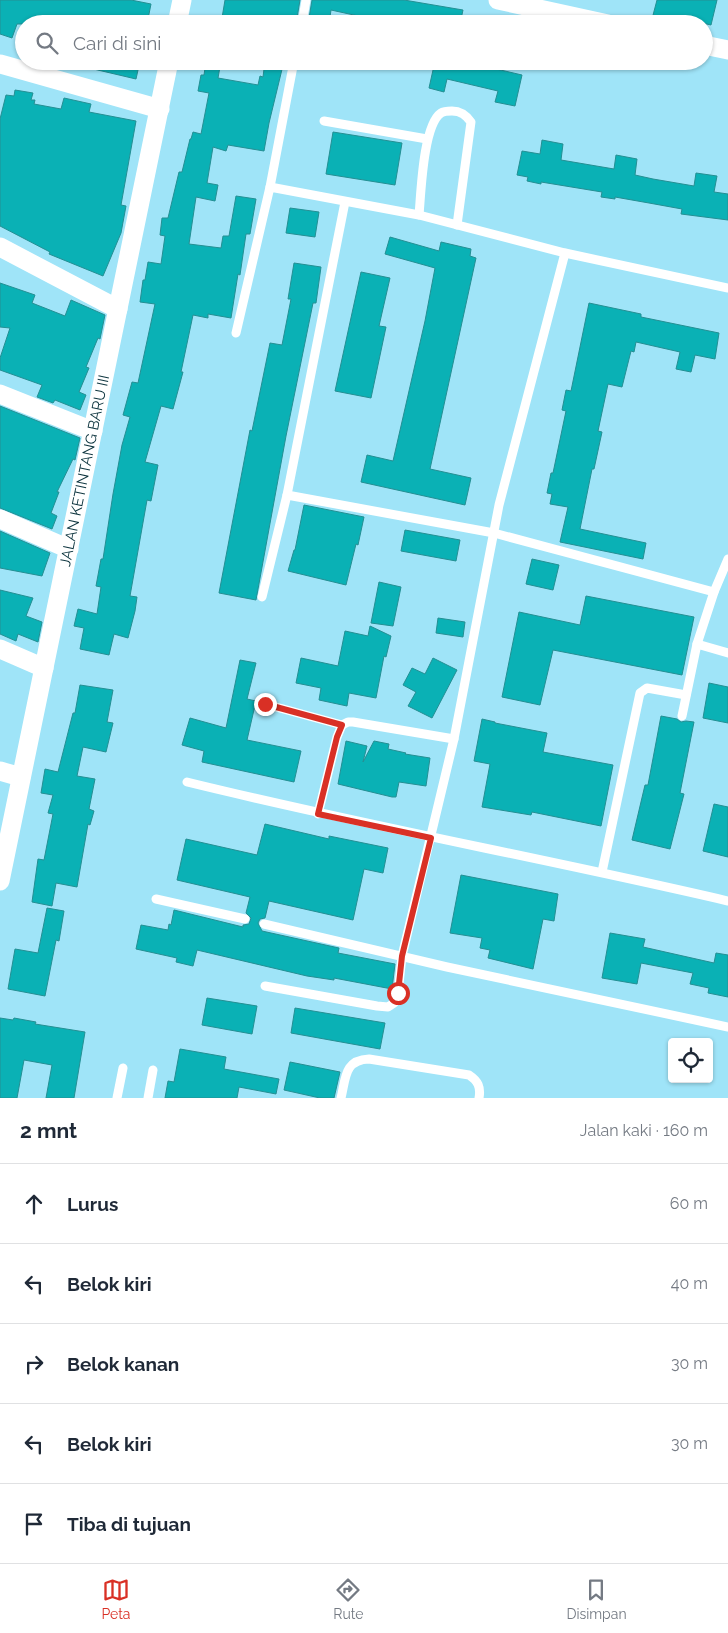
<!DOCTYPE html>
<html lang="id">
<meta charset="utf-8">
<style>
:root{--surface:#fff;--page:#f6f6f7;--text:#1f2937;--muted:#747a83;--line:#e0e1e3;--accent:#d93025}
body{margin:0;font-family:Raleway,sans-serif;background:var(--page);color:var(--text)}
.controls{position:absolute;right:15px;bottom:15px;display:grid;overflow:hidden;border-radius:5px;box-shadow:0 1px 4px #0004}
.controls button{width:45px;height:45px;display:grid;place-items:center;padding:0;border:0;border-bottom:1px solid var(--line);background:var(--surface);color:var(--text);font:25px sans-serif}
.stop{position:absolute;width:15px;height:15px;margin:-11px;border:4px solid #d93025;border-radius:50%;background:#fff}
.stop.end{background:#d93025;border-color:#fff;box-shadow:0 1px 5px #0008}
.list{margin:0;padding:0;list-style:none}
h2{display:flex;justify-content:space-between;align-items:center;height:65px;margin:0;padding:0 20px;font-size:21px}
h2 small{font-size:16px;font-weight:400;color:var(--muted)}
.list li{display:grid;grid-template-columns:32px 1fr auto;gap:15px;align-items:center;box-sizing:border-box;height:80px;padding:0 20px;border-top:1px solid var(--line)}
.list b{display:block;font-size:19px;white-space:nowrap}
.list em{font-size:16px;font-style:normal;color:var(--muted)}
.icon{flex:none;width:28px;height:28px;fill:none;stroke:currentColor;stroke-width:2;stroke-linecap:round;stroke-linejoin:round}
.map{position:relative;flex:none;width:728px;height:1098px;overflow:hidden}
.search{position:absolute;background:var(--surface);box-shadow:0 1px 4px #0004;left:15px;right:15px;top:15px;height:55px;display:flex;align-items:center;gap:12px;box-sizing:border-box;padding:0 18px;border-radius:28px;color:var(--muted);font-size:19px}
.sheet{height:465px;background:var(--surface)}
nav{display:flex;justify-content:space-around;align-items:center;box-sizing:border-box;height:70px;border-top:1px solid var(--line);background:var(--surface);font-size:14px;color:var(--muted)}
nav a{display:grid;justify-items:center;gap:2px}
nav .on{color:var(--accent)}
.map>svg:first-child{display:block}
.building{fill:#0ab1b5;stroke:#248f93}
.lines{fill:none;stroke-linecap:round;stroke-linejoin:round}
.service{stroke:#fff;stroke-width:9}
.minor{stroke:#fff;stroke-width:19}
.route{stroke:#d93025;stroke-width:6}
.labels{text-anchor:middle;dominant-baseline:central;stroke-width:4.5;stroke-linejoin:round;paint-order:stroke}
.street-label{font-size:15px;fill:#0a323c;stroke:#9fe4f8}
</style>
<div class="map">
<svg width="728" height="1098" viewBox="0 0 728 1098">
<rect width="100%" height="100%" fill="#9fe4f8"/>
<g class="building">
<polygon points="0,0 131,0 151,4 147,24 103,16 101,24 17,24 12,38 0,34"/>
<polygon points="225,0 300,0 296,24 221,24"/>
<polygon points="312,0 404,0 463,10 460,24 395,24 331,10 329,24 308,24"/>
<polygon points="657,0 717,0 711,25 676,17 674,24 652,19"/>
<polygon points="86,61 140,61 136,79 85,67"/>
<polygon points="206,61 221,61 218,78 258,85 260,76 263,77 265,61 284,61 269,123 264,151 228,145 226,151 213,147 207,183 218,185 215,201 196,197 189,244 221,248 223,236 229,236 236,196 256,199 250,234 246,234 240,275 238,274 231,318 208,314 208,318 193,315 181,372 183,372 173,409 161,406 145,462 158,465 151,501 147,500 130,596 137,597 135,611 128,638 114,634 109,655 80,649 84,628 74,626 78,609 97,614 101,587 96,586 101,559 103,559 113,494 122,445 130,417 123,415 132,382 138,383 155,304 140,302 143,280 145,280 148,262 161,264 165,236 160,235 162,218 168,218 179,172 182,172 190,139 191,139 193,132 201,134 209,93 198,91 201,75 204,75"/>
<polygon points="435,61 462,61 522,75 515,106 495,102 498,91 447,79 444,92 429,88"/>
<polygon points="15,90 33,93 31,100 35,100 34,104 61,109 64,98 91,104 89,112 136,121 121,205 126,206 121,233 103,276 49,254 50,252 0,226 0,119 6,95 14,96"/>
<polygon points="333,132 402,143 395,185 326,174"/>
<polygon points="542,140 563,144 561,160 614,169 616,155 637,159 635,175 653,179 694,186 696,173 717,176 714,192 728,194 728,220 681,214 682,209 649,203 615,197 615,199 601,197 602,192 541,182 541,184 527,181 528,177 517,175 522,151 540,154"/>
<polygon points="290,208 319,212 315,237 286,233"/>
<polygon points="390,237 439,251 441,242 471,249 470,256 476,258 430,469 471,478 465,505 361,482 367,455 393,461 425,321 435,268 385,254"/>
<polygon points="294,263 321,267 316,303 313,303 286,436 256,600 219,593 250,430 252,431 270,343 282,345 291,299 288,299"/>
<polygon points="361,272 390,278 379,326 386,327 371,398 335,391"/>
<polygon points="0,283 35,295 32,303 65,316 71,300 105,315 100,339 98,338 86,367 89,368 79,392 86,395 80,410 55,400 53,403 37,397 42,385 0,370 0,358 10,328 0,327"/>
<polygon points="589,303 641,314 641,317 719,333 715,359 695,355 691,372 676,369 680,352 636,342 634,352 631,351 622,387 608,384 598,431 602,432 594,469 592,469 580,529 646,543 643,559 560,542 568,507 550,504 552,494 547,493 551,473 553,473 566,411 562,410 566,390 571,391"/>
<polygon points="0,406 80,438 75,460 73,459 57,492 59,492 51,513 57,516 52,529 0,508"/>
<polygon points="304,505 364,517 358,545 356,544 346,585 288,571 294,550 295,550"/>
<polygon points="405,530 460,540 456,561 401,551"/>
<polygon points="0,531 50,553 42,576 0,568"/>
<polygon points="532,559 559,565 553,590 526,584"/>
<polygon points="379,582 401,587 393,626 371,623"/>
<polygon points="0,590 33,598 26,616 42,622 38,642 18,634 16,641 0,634"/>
<polygon points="586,596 694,617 682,675 553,650 540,705 502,697 519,612 580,625"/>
<polygon points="438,618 465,622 463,637 436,633"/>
<polygon points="370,626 391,636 386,657 384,656 376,698 349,693 347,706 319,700 321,688 296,683 301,658 338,666 345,631 368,636"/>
<polygon points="433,658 457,670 432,718 408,706 416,692 403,685 412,668 425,674"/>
<polygon points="240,660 256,663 247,699 256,701 247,740 301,751 294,782 202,762 204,751 182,745 190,718 226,728"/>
<polygon points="709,683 728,687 728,723 703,718"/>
<polygon points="80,685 113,690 107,722 113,723 106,752 83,747 77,776 95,779 89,809 94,811 90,825 88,824 77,887 56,883 52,906 32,902 38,859 44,860 53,814 48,813 53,795 41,793 45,769 58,772 73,713 75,713"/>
<polygon points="661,716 677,719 681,722 686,721 694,722 680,793 684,794 670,849 632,840 645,785 648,785"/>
<polygon points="482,719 495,722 495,723 547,733 543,752 613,765 601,826 532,812 531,815 482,807 490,764 474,761"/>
<polygon points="346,741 367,746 363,762 374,741 389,744 388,749 406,753 405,754 430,758 426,786 399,782 396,797 392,797 338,784"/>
<polygon points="714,804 728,807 728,857 703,851"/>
<polygon points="265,824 329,839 329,836 388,848 383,873 364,869 353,920 269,901 265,918 260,919 258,923 262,931 339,948 338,953 395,964 392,989 334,978 334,980 307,976 197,950 193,966 176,962 177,958 136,949 141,925 168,930 169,924 171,925 174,910 243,927 243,925 249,924 251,918 246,913 250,897 177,880 186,839 257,855"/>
<polygon points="461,875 558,894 554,921 543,919 533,969 488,958 490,950 480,948 482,938 450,933"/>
<polygon points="47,908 64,911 59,941 56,940 45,996 8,989 15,949 38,953"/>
<polygon points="610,933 645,939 643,947 714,963 716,953 728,955 728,997 708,993 709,988 690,984 693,973 641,963 637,984 602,978"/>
<polygon points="207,998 257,1006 252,1034 202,1025"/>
<polygon points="295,1008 385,1023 380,1049 291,1033"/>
<polygon points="0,1018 13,1020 14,1018 36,1022 35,1024 85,1032 74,1098 46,1098 52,1065 24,1060 17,1098 0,1098"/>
<polygon points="180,1049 226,1057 224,1069 279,1079 276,1094 239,1087 237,1098 165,1098 168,1081 174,1082"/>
<polygon points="290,1062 340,1072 334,1098 320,1098 284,1090"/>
</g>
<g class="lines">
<g class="service">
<polyline points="302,24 306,0"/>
<polyline points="324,121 427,139"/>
<polyline points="270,187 294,61"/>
<path d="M419,215c2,-21 4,-90 22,-102 3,-2 7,-2 11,-2 9,0 14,4 19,11l-14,103"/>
<polyline points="236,333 270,187 419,215 565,253 728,288"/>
<polyline points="287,495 494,533 714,592"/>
<polyline points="262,597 287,495 345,202"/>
<polyline points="697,644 714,592 728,559"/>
<polyline points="265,704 342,725 348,722 353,722 454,739"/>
<polyline points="682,716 697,644 728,653"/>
<path d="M187,782c179,44 361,77 541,119"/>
<polyline points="318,814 337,737 342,725"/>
<polyline points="602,872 640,693 647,688 686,695"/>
<polyline points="156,899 245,919"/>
<polyline points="264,924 447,967 728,1027"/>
<polyline points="265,986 377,1006 388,1007 394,1003 398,993 402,956 454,739 499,505 565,253"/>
<polyline points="117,1098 123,1068"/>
<polyline points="148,1098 153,1070"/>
<path d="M341,1098c5,-20 3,-38 28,-39l100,16c9,6 12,12 10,23"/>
</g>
<g class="minor">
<polyline points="498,0 608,24"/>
<polyline points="177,24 182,0"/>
<polyline points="704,45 728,50"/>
<polyline points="0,64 160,109"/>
<polyline points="0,247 118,309"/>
<polyline points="0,394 93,431"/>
<polyline points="0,519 69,549"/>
<polyline points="0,649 44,668"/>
<polyline points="0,771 21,777"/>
<path id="s1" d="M0,881l169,-820"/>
</g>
</g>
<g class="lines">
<polyline class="route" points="265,704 342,725 337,737 318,814 431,838 402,956 398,993"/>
</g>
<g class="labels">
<g class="street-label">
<text stroke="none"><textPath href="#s1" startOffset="419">JALAN KETINTANG BARU III</textPath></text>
</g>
</g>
</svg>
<div class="controls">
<button><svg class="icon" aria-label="locate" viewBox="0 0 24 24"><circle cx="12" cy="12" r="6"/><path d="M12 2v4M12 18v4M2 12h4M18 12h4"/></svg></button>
</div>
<div class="stop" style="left:398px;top:993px"></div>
<div class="stop end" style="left:265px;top:704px"></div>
<div class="search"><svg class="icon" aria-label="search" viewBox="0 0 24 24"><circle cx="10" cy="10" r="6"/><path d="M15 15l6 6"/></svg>Cari di sini</div>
</div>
<section class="sheet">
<h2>2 mnt<small>Jalan kaki · 160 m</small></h2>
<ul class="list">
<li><svg class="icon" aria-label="ahead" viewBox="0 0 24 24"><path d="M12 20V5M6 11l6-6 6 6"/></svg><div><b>Lurus</b></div><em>60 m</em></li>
<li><svg class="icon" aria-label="left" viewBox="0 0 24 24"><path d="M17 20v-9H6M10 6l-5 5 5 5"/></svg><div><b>Belok kiri</b></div><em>40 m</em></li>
<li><svg class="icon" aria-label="right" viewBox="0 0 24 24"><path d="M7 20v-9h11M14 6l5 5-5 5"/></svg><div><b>Belok kanan</b></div><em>30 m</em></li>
<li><svg class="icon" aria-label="left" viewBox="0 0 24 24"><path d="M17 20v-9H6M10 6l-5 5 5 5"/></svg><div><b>Belok kiri</b></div><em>30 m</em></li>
<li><svg class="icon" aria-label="arrive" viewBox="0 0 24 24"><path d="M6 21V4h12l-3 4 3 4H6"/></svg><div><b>Tiba di tujuan</b></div></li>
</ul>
</section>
<nav>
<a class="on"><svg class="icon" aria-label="map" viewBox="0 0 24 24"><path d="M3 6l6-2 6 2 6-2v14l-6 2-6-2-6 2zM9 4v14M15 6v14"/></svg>Peta</a>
<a><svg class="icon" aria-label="directions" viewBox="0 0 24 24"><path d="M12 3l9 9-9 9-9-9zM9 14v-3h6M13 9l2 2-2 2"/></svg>Rute</a>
<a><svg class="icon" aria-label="saved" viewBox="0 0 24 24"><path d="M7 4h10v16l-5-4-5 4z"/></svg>Disimpan</a>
</nav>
